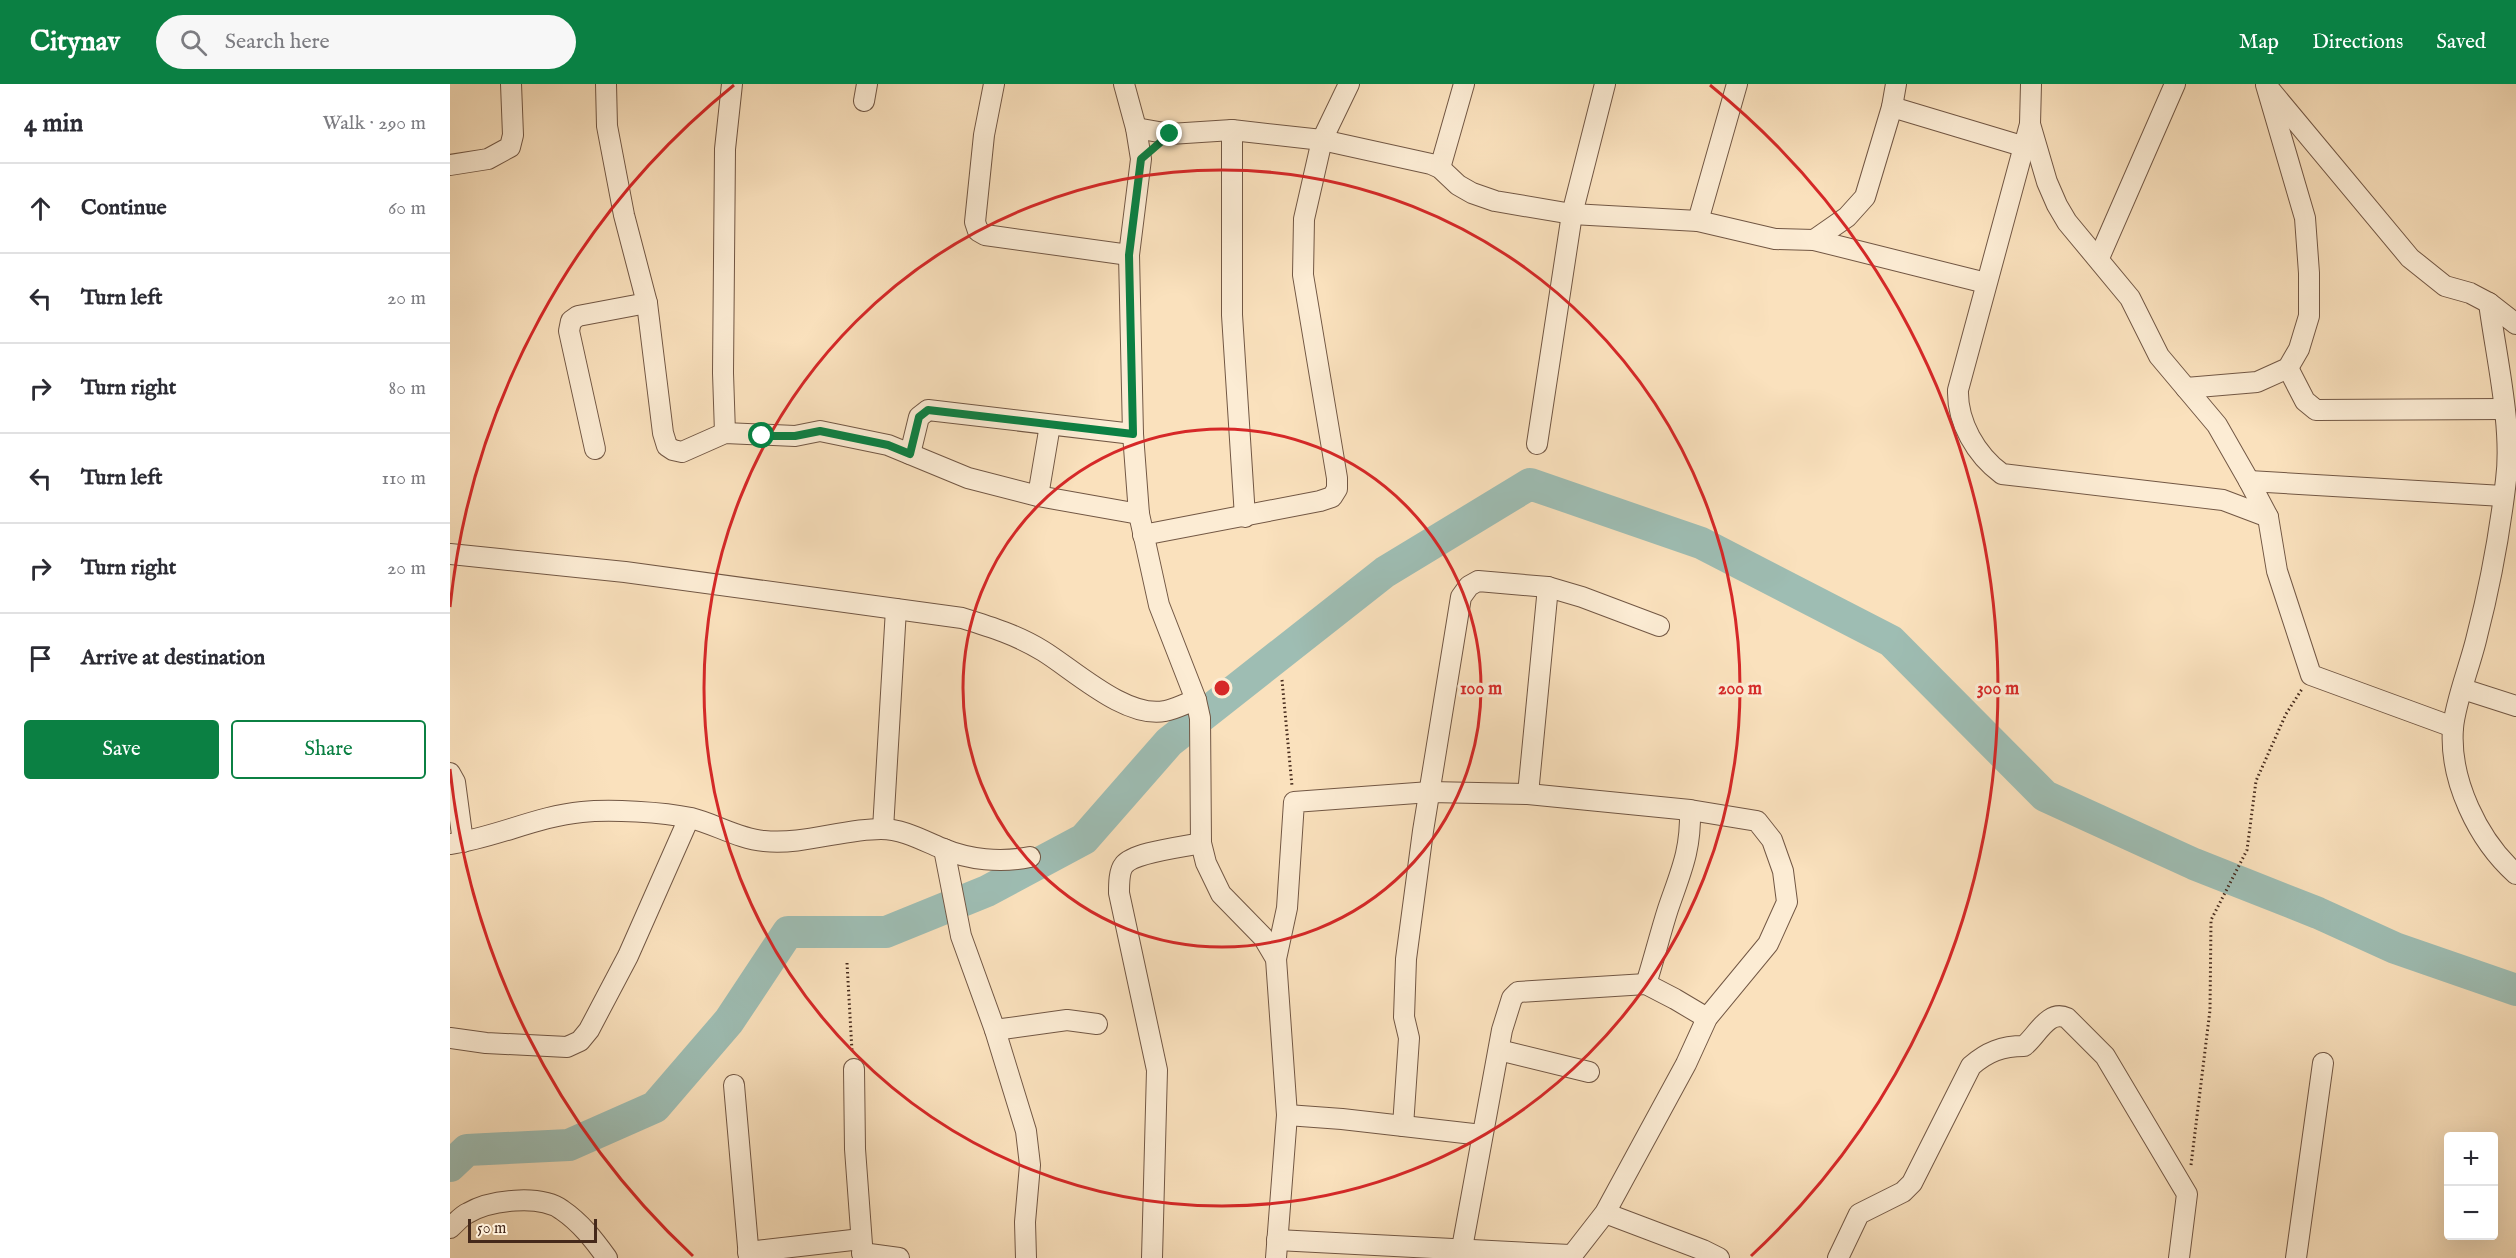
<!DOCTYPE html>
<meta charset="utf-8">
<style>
:root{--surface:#fff;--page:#f7f7f7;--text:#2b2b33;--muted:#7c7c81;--line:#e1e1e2;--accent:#0b8043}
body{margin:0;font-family:"IM FELL English",serif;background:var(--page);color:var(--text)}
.controls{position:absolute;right:18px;bottom:18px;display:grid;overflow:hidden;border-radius:6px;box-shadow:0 6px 24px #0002}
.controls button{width:54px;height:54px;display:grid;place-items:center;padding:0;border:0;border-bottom:2px solid var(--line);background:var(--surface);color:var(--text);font:30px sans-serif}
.scale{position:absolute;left:18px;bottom:15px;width:129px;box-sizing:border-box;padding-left:6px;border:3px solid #45291b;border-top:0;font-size:16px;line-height:21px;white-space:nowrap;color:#45291b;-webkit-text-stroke:4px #fcecd4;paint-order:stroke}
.stop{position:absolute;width:18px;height:18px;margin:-14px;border:4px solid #0b8043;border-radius:50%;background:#fff}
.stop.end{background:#0b8043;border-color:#fff;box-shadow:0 2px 6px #0008}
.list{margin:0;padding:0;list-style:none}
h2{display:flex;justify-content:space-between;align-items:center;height:78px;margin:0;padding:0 24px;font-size:26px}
h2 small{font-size:20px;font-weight:400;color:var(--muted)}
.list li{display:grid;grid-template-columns:39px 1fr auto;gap:18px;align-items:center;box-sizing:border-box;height:90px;padding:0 24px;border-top:2px solid var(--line)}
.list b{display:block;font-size:22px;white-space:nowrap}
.list em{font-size:20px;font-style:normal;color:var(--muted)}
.actions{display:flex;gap:12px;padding:18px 24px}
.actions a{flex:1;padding:14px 0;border:2px solid var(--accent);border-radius:6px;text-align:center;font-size:21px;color:var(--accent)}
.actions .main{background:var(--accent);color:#fff}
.icon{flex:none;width:33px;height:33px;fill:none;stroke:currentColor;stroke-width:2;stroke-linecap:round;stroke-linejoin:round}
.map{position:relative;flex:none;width:2066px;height:1174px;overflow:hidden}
header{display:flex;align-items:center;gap:36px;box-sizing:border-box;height:84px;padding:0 30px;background:var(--accent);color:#fff}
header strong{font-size:28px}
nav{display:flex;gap:33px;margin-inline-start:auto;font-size:21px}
.search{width:420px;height:54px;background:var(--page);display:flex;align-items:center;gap:15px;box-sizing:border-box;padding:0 21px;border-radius:33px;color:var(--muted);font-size:22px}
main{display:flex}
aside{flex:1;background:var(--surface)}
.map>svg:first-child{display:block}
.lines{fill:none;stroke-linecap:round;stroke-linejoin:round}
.river{stroke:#9ebdb3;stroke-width:32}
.minor-casing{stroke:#725744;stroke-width:22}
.path{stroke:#45291b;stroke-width:3;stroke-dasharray:1.5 3;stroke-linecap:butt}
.minor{stroke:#fcecd4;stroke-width:20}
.route{stroke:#0b8043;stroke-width:8}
.ring{fill:none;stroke:#d62828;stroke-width:3}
.centre{fill:#d62828;stroke:#fcecd4;stroke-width:3}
.ring-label{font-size:18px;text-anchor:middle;font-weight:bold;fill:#d62828;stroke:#fcecd4;stroke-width:6;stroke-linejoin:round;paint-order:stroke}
</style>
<header>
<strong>Citynav</strong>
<div class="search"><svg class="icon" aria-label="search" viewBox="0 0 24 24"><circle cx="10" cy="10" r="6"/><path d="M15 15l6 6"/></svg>Search here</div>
<nav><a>Map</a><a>Directions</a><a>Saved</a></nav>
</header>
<main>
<aside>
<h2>4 min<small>Walk · 290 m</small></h2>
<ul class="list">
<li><svg class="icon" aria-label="ahead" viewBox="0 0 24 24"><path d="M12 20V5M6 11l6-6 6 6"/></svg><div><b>Continue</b></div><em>60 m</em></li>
<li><svg class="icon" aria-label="left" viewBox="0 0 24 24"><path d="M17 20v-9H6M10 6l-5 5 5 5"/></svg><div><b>Turn left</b></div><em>20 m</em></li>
<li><svg class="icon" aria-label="right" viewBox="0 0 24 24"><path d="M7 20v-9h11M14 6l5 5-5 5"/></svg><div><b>Turn right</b></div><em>80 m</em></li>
<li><svg class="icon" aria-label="left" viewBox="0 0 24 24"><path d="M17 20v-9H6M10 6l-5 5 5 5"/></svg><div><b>Turn left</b></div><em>110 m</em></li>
<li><svg class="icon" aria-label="right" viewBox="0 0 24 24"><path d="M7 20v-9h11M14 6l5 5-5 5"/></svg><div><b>Turn right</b></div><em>20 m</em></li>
<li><svg class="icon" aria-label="arrive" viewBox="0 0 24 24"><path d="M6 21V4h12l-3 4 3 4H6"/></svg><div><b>Arrive at destination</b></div></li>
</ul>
<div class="actions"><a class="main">Save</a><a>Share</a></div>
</aside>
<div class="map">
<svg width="2066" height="1174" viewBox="0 0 2066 1174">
<rect width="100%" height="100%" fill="#fae1bd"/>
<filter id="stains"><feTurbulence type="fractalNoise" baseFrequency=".00333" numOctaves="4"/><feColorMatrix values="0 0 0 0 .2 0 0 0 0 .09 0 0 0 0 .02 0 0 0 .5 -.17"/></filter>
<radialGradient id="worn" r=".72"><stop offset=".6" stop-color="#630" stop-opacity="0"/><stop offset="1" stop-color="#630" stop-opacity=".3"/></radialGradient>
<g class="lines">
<polyline class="river" points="0,1082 17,1066 119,1061 205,1023 279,937 338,848 436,848 537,807 634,755 719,658 935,488 1080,400 1251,459 1441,557 1595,712 1744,780 1868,829 1945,864 2066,906"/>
<defs>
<g id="minor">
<polyline points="156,0 157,42 174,131 197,219 213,349 217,362 223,366 232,368 275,349 345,352 370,347 438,361 518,394 588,412 689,430"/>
<polyline points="544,0 534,51 525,138 528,147 535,151 679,171"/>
<polyline points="674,0 686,44 691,75 679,171 683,350 689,430 709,521 746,616 750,634 751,759 756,779 771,810 813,853 826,875 837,1031 826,1174"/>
<polyline points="1581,0 1580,40 1597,98 1607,121 1617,138 1680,214 1709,272 1767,341 1799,397 1818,433 1827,487 1861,591 2003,643"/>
<polyline points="1821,7 1960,174 1995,202 2020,209 2039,219 2066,240"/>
<polyline points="414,17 417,0"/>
<polyline points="1442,23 1572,62"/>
<path d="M1580,40l-72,266c-1,32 18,65 44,84l221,26 45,17"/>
<polyline points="686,44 720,50 782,46 872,56 981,80 990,84 1008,101 1022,109 1045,117 1122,130 1248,137 1325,155 1364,156 1536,199"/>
<polyline points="782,46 782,231 795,433"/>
<polyline points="0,81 38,75 60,63 63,51 61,0"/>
<polyline points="990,84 1014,0"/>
<polyline points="1248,137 1287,0"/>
<polyline points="1364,156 1397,133 1415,113 1442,23 1446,0"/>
<polyline points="1649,174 1725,0"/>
<path d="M2039,219c7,53 24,125 17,177 -6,51 -16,106 -29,156 -6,27 -22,66 -24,92 -4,52 25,112 63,146"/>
<polyline points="1838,284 1855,317 1866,326 2053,325"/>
<polyline points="1736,304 1807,298 1838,284 1849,265 1859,232 1859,189 1855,134 1816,1"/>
<polyline points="275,349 273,289 275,65 282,0"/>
<polyline points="1087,360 1122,130 1155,0"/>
<polyline points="145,365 119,247 121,237 128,232 197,219"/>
<polyline points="460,370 469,333 478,326 683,350"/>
<polyline points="1799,397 2053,412"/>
<polyline points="588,412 600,341"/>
<polyline points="693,451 870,417 882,413 887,405 887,394 853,191 854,135 872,56 899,0"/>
<path d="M0,470l175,18 337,46c29,9 55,17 81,33 31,19 83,68 122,60 11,-2 21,-8 31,-11"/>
<polyline points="2013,605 2066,622"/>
<polyline points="0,689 5,698 13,758"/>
<polyline points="1078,710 1098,503"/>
<polyline points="433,745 446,525"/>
<path d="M0,760c45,-6 87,-28 132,-32 28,-3 81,0 109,6 24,6 48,21 73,23 40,4 78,-12 117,-12 22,0 41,11 60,19 28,12 60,15 89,9"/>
<polyline points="494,765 511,852 545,946 576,1047 580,1081 575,1138 576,1174"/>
<polyline points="826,875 837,824 844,718 980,708 1078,710 1240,726 1307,737 1322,756 1333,787 1337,818 1318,860 1257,934 1236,980 1155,1129 1120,1174"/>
<path d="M1196,900c8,-25 14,-50 22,-75 13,-38 23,-58 22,-99"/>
<polyline points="545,946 617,936 647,940"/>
<polyline points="0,954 36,959 117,963 130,957 139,946 178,872 239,734"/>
<polyline points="1049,966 1139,988"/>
<polyline points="404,985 405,1065 413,1174"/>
<polyline points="284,1001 299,1174"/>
<polyline points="837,1031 892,1035 1032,1051"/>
<polyline points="953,1042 959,954 954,933 956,875 973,747 1011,513 1019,502 1028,497 1098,503 1132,513 1209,542"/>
<polyline points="1155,1129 1253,1166 1269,1174"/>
<path d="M0,1144c6,-5 11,-12 18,-15 22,-13 72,-19 94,-3 19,13 32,30 45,48"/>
<polyline points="827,1156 1120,1171"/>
<polyline points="1012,1164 1052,946 1062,914 1068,908 1196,900 1225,915 1257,934"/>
<polyline points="298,1168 411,1155"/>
<polyline points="412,1169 449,1174"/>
<path d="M702,1174l5,-188 -38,-177c0,-9 0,-22 5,-28 10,-13 60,-18 77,-22"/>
<path d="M1388,1174l21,-44 44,-22 9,-9 59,-117c16,-14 31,-20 53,-20 13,-10 24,-37 43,-28l38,38 82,138 -8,64"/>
<polyline points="1846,1174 1873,979"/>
</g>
</defs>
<use href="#minor" class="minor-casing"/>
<g class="path">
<polyline points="832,596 842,702"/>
<polyline points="397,879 402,967"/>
<polyline points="1741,1081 1760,926 1761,836 1797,766 1806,697 1836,630 1852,605"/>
</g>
<use href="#minor" class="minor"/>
</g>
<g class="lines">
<polyline class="route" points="312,352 345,352 370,347 438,361 460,370 469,333 478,326 683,350 679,171 691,75 720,50"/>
</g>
<g class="ring">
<circle cx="772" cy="604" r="259"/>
<circle cx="772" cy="604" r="518"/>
<path d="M243 1172A776 776 0 0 1 0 685M0 523A776 776 0 0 1 284 1M1260 1A776 776 0 0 1 1301 1172"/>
</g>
<circle cx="772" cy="604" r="9" class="centre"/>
<g class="ring-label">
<text x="1031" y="610">100 m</text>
<text x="1290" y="610">200 m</text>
<text x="1548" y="610">300 m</text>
</g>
<rect width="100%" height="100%" filter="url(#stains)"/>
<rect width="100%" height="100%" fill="url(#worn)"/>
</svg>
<div class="controls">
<button>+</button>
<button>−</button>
</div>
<div class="scale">50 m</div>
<div class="stop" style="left:312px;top:352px"></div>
<div class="stop end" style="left:720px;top:50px"></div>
</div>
</main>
